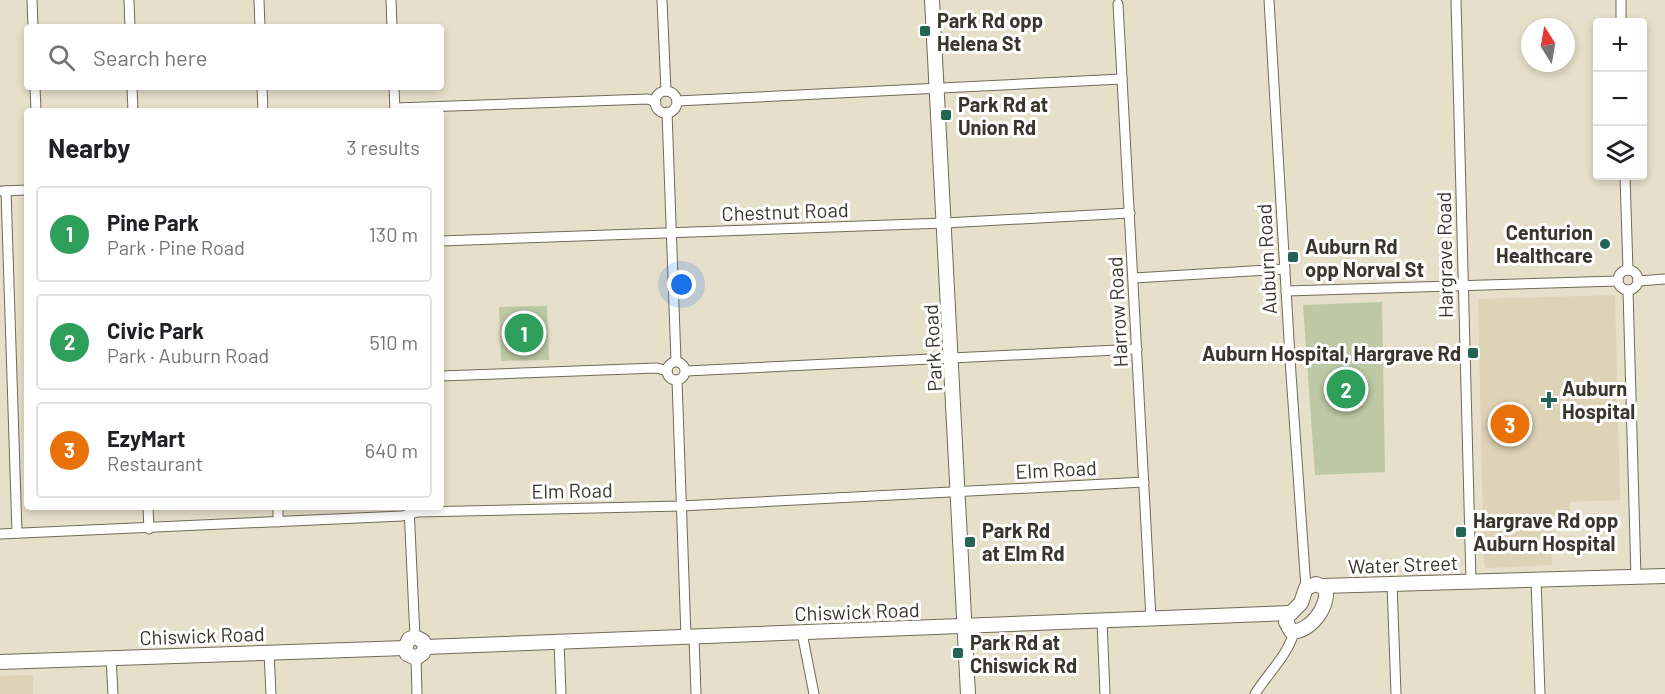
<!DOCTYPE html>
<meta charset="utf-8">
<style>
:root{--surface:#fff;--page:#f6f6f6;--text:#202124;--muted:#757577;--line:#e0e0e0;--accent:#226555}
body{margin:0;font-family:Barlow,sans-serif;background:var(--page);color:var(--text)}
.controls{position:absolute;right:18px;top:18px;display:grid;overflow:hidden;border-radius:6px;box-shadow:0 3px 9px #0003}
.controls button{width:54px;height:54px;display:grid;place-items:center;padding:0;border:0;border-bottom:2px solid var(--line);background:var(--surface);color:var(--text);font:30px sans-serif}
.compass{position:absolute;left:1521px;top:18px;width:54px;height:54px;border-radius:50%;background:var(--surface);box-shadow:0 3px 9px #0003;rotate:349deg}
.you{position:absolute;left:682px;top:285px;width:21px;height:21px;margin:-15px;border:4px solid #fff;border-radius:50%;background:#1a73e8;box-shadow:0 0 0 9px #1a73e833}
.badge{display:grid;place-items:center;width:39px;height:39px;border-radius:50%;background:var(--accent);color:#fff;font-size:20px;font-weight:700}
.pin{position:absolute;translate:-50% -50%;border:3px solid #fff;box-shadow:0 2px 6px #0006}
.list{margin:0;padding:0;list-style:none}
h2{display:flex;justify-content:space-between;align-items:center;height:78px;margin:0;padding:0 24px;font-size:26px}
h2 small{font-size:20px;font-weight:400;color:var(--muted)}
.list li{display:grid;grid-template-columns:39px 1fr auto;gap:18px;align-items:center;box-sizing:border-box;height:96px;margin:0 12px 12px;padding:0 12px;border:2px solid var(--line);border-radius:6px}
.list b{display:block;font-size:22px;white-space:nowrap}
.list p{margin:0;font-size:20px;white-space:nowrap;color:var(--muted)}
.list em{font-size:20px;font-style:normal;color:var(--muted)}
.icon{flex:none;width:33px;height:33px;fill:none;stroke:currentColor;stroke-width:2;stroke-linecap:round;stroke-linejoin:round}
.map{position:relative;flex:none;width:1665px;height:694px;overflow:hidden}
.search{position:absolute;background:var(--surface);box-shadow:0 3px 9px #0003;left:24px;top:24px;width:420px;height:66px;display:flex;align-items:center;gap:15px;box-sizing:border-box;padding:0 21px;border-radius:6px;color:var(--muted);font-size:22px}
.panel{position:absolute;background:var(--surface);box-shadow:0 3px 9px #0003;left:24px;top:108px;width:420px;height:402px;border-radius:6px}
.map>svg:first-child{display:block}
.built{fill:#ddd3b7}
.green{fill:#bcc9a4}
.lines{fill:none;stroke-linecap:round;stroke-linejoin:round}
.street-casing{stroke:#716b58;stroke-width:11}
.secondary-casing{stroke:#716b58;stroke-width:16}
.street{stroke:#fff;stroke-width:9}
.secondary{stroke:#fff;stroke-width:14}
.poi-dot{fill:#226555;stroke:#fff;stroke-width:2}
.labels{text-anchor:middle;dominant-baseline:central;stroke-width:6;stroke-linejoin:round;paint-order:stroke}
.poi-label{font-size:20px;font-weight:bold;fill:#39362d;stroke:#fff;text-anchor:start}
.street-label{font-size:20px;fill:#39362d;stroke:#fff}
</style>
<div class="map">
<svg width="1665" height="694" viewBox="0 0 1665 694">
<rect width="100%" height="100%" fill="#e6dfc9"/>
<g class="built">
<polygon points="1615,295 1620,500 1570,502 1570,518 1552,518 1552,565 1487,568 1484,565 1478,299"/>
<polygon points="33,675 33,694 0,694 0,676"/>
</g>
<g class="green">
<polygon points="1382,302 1385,472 1315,475 1303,305"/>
<polygon points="547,306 549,360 501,361 499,307"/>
</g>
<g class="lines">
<defs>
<g id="street">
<polyline points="32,0 33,27"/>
<polyline points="129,0 130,27"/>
<polyline points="259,0 260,27"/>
<polyline points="391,0 392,27"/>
<polyline points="662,0 666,91"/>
<polyline points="1269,0 1291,374 1306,588"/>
<polyline points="1456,0 1471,581"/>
<polyline points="1621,0 1621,22"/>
<polyline points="1118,4 1151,619"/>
<polyline points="35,87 36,111"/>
<polyline points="132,87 133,111"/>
<polyline points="262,87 263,111"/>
<polyline points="394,87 395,111"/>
<circle cx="666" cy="102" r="11"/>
<polyline points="677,101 1122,79"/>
<polyline points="395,108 648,99 656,102"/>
<polyline points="667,112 676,361"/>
<polyline points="1625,176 1628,270"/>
<polyline points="2,191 27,190"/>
<polyline points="6,191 17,533"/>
<polyline points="441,241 945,223 1130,213"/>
<circle cx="1628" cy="280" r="10"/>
<polyline points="1134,278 1285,269"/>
<polyline points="1638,281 1665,279"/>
<polyline points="1628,290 1636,577"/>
<polyline points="1286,291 1618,281"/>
<circle cx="676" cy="371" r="9"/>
<polyline points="686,371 1137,349"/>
<polyline points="441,376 657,368 667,371"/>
<polyline points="677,380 686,637"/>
<polyline points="148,507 149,529"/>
<polyline points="278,507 278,522"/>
<polyline points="409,507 415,637"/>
<polyline points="0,534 402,516 418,512 681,506 1144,482"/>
<polyline points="1536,579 1540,694"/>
<polyline points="1392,583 1396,694"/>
<polyline points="1102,621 1105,694"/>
<polyline points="802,633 814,694"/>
<polyline points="694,637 696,694"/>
<polyline points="559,642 561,694"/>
<polyline points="269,652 271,694"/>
<polyline points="111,658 113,694"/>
<polyline points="416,658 417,694"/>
<path d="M1255,694c13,-21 33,-39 39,-62"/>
</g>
<g id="secondary">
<polyline points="932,0 968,694"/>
<path d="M1316,584l9,4c6,17 -16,46 -34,43l-5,-9 2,-6 13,-13 5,-15z"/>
<polyline points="1322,586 1665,576"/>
<polyline points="425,647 1291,613"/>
<polyline points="405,648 407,654 416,658 423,653 425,647"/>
<polyline points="405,648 409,639 415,637 423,641 425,647"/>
<polyline points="0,662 405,648"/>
</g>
</defs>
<use href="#street" class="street-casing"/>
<use href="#secondary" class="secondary-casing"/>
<use href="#street" class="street"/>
<use href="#secondary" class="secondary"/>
</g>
<g class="poi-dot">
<rect x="919" y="25" width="12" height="12" rx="3"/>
<rect x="940" y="109" width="12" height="12" rx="3"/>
<circle cx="1605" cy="244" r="6"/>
<rect x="1287" y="251" width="12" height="12" rx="3"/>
<rect x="1467" y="347" width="12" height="12" rx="3"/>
<path d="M1546 391h6v6h6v6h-6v6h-6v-6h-6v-6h6z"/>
<rect x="1455" y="526" width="12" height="12" rx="3"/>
<rect x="964" y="536" width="12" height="12" rx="3"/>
<rect x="952" y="647" width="12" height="12" rx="3"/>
</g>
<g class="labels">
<g class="poi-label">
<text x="937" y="20">Park Rd opp<tspan x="937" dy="23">Helena St</tspan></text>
<text x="958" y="104">Park Rd at<tspan x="958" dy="23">Union Rd</tspan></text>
<text x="1593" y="232" text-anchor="end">Centurion<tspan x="1593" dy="23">Healthcare</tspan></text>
<text x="1305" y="246">Auburn Rd<tspan x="1305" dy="23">opp Norval St</tspan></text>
<text x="1461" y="353" text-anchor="end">Auburn Hospital, Hargrave Rd</text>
<text x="1562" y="388">Auburn<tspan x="1562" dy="23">Hospital</tspan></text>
<text x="1473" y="520">Hargrave Rd opp<tspan x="1473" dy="23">Auburn Hospital</tspan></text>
<text x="982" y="530">Park Rd<tspan x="982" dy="23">at Elm Rd</tspan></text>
<text x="970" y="642">Park Rd at<tspan x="970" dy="23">Chiswick Rd</tspan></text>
</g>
<g class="street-label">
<text transform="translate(785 211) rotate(-2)">Chestnut Road</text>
<text transform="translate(1444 255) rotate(-91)">Hargrave Road</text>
<text transform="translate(1266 259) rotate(-93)">Auburn Road</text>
<text transform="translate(1117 312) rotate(-93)">Harrow Road</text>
<text transform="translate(932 348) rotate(-93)">Park Road</text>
<text transform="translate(1056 469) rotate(-3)">Elm Road</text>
<text transform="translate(572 490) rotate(-1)">Elm Road</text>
<text transform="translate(1403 564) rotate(-2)">Water Street</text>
<text transform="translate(857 611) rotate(-2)">Chiswick Road</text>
<text transform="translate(202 635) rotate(-2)">Chiswick Road</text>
</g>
</g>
</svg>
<div class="controls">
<button>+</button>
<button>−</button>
<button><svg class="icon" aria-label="layers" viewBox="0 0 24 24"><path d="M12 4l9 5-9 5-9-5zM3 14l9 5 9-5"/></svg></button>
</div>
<svg class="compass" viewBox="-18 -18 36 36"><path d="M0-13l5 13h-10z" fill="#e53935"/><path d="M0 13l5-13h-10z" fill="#757577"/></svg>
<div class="you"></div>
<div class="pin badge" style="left:524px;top:333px;background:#2e9e5b">1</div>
<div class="pin badge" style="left:1346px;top:389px;background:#2e9e5b">2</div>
<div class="pin badge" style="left:1510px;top:424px;background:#e8710a">3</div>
<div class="search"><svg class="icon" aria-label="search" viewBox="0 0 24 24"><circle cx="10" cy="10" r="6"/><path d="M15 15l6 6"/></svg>Search here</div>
<section class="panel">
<h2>Nearby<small>3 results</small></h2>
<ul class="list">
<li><span class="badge" style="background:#2e9e5b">1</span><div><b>Pine Park</b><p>Park · Pine Road</p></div><em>130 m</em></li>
<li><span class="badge" style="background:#2e9e5b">2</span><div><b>Civic Park</b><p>Park · Auburn Road</p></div><em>510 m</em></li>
<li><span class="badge" style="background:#e8710a">3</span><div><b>EzyMart</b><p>Restaurant</p></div><em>640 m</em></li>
</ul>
</section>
</div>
